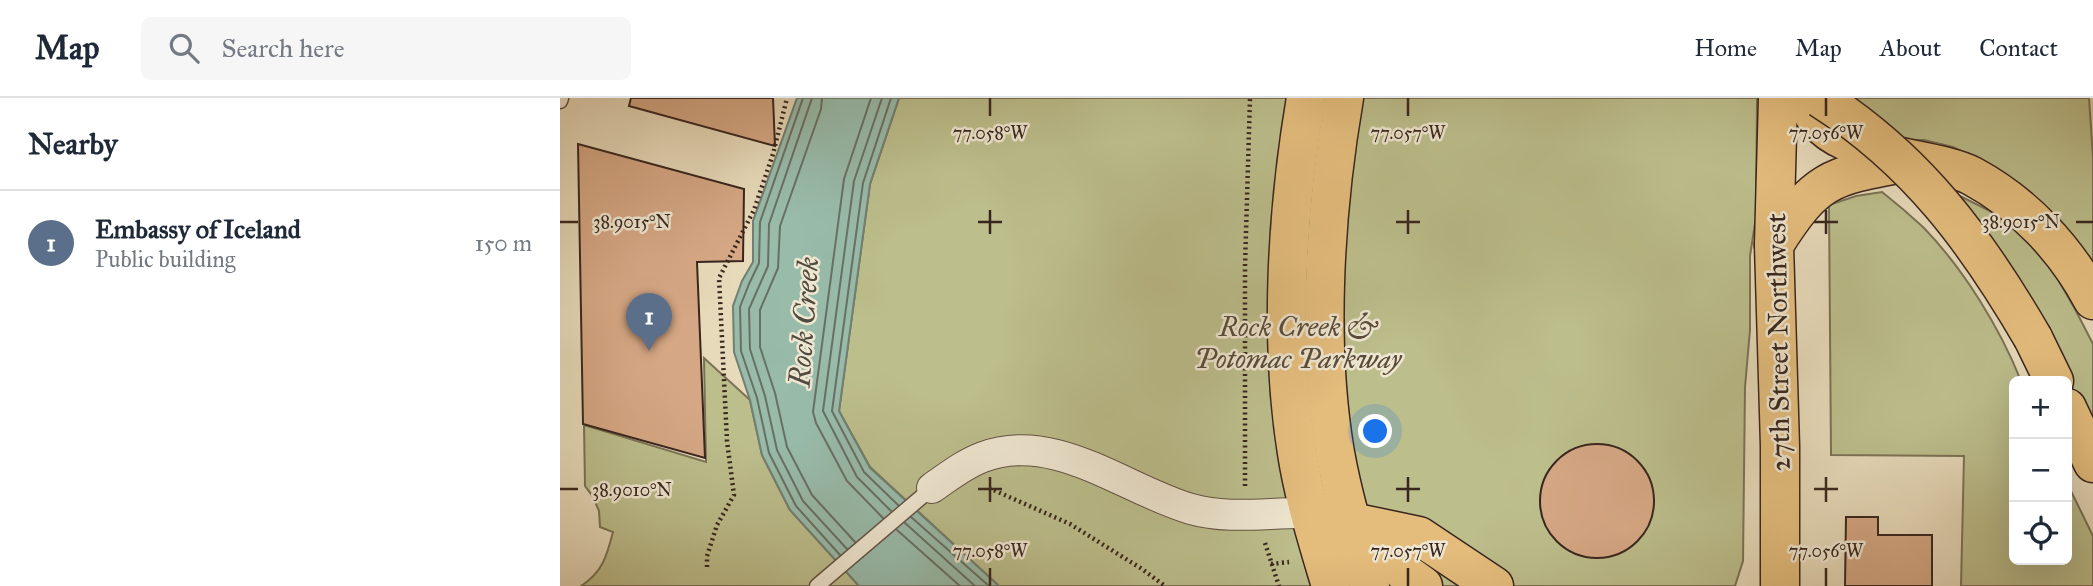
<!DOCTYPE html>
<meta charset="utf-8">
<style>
:root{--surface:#fff;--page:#f6f6f7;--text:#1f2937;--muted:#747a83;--line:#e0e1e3;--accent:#7c3aed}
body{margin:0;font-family:"IM FELL Great Primer",serif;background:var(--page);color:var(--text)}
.controls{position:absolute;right:21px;bottom:21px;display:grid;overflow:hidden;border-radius:10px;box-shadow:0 7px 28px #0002}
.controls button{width:63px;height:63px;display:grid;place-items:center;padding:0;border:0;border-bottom:2px solid var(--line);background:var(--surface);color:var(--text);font:35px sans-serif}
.you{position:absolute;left:816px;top:334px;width:24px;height:24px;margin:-18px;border:5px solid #fff;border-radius:50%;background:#1a73e8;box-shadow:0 0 0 10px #1a73e833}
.badge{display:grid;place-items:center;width:46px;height:46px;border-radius:50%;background:var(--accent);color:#fff;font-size:23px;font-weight:700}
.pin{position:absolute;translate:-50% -58px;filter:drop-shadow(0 2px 4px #0008)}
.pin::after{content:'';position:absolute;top:37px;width:24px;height:21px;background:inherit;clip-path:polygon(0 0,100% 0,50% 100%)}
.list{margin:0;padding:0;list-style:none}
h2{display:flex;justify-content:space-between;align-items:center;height:91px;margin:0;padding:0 28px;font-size:30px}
h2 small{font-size:23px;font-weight:400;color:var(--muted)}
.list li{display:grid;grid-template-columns:46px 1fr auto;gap:21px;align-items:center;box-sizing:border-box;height:105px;padding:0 28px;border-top:2px solid var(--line)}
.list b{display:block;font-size:26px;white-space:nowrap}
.list p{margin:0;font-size:23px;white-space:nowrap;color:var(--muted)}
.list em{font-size:23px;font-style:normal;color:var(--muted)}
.icon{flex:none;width:38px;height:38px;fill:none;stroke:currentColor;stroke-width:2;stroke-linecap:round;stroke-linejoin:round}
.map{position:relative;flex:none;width:1533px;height:488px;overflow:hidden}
header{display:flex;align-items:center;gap:42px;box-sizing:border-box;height:98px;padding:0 35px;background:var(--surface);border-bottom:2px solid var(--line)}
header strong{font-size:33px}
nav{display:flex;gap:38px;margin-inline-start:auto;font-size:24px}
.search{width:490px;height:63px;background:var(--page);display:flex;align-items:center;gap:18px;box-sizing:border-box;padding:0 24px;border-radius:10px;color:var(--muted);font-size:26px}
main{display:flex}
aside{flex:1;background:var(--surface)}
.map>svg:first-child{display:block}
.green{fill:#bcbe8c;stroke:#7a7255;stroke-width:2}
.water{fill:#98bbaa;stroke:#727f72;stroke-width:2}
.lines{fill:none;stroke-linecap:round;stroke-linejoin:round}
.shore{stroke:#687064;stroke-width:2}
.building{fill:#d5a784;stroke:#38261e;stroke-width:2}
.service-casing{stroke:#645345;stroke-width:17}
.minor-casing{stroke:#645345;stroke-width:32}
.primary-casing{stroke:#38261e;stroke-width:41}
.trunk-casing{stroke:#38261e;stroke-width:41}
.motorway-casing{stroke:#38261e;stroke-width:41}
.path{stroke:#38261e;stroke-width:4.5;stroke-dasharray:2 3.5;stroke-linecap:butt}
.service{stroke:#efe7d2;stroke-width:14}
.minor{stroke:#efe7d2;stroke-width:30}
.primary{stroke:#e4bd7d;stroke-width:38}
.trunk{stroke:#e4bd7d;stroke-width:38}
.motorway{stroke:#e4bd7d;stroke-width:38}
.motorway-bridge-casing{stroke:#38261e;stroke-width:41;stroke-linecap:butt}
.motorway-bridge{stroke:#e4bd7d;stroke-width:38}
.ticks{fill:none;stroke:#38261e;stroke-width:2.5}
.labels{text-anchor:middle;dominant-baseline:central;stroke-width:5;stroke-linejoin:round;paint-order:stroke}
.park-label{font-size:28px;font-style:italic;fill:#594c3a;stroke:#efe7d2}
.street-label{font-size:28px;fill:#38261e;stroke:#efe7d2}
.water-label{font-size:30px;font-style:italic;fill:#504b41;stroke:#efe7d2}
.ticks-label{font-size:18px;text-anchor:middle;fill:#38261e;stroke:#efe7d2;stroke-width:5;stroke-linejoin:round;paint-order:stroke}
</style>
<header>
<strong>Map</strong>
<div class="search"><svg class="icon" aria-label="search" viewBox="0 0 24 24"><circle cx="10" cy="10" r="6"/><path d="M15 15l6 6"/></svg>Search here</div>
<nav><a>Home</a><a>Map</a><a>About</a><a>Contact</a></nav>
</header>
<main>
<aside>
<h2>Nearby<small></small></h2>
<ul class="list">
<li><span class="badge" style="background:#5c6f8a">1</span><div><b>Embassy of Iceland</b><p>Public building</p></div><em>150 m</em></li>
</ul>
</aside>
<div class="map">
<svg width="1533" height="488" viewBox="0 0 1533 488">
<rect width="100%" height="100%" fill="#e7daba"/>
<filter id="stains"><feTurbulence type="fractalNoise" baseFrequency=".00286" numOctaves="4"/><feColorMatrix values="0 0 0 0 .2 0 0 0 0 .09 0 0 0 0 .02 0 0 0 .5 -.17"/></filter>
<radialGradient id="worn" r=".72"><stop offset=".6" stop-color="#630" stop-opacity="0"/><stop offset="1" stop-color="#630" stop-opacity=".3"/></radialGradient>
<g class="green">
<polygon points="339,0 1197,0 1196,119 1190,158 1190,232 1185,289 1183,463 1175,488 439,488 310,369 279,313 310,86"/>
<polygon points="1289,0 1529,0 1533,59 1533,169 1436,71 1393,49 1364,42 1342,42"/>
<path d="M1322,94c14,11 28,23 41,35 40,41 77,101 98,154h-7v179h53v-77l26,53v50h-132l3,-130 -133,-1 -2,-250 27,-9z"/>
<polygon points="1400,98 1436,116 1458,134 1487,162 1516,213 1533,246 1533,333 1482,228 1428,137"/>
<path d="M144,260l46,42 12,55 28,55 69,76h-278c22,-14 26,-31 32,-54l-13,-5 -1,-16 -6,-14 -8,-11 -1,-61 122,37z"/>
</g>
<polygon class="water" points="237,0 339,0 310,86 279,313 310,370 439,488 299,488 230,412 202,357 190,302 174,254 173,208 182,183 193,164 193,123"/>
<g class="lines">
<g class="shore">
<polyline points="243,0 200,124 199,165 189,186 180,209 181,253 197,300 209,355 236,408 280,457"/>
<polyline points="252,0 209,126 208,168 189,211 190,251 205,298 217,352 243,403 287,451"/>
<polyline points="262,0 261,11 220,128 218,170 200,212 200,249 215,295 227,349 252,397 295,444"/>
<polyline points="311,0 284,81 253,314 256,325 287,383 323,420"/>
<polyline points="322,0 294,83 263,313 297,379 331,413"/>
<polyline points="331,0 303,85 272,313 304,374 338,407"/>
<polyline points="351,419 429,488"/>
<polyline points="345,425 415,488"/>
<polyline points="337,432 400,488"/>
</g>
</g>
<g class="building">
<polygon points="71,0 213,0 215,48 69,8"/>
<polygon points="18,46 184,91 183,163 137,164 145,360 23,326"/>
<circle cx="1037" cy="403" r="57"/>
<polygon points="1286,419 1318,419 1318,437 1372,437 1372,488 1285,488"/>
</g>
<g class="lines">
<defs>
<g id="service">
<polyline points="0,3 1,0"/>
<polyline points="257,488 372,390"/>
</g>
<path id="minor" d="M372,390c16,-11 32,-24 51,-31 72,-27 142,33 208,52 39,11 78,3 118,4"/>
<g id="primary">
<path d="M746,0c-19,112 -27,242 -9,355 7,45 21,89 34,133"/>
<path d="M784,0c-19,110 -28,244 -9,355 8,45 21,89 35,133"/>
<polyline points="768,419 859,438 934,488"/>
<polyline points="792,425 845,475 863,488"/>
</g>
<polyline id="trunk" points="1218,0 1214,147 1220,348 1220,488"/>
<g id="motorway">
<path d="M1247,0c12,62 120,55 165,78 52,28 94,73 121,124"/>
<path d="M1214,147c41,-65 55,-69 130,-82"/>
<polyline points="1473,240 1494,283"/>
<polyline points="1507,310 1533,365"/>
</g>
</defs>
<use href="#service" class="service-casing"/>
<use href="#minor" class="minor-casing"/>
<use href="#primary" class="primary-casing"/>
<use href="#trunk" class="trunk-casing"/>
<use href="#motorway" class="motorway-casing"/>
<g class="path">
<polyline points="685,388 685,168 690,0"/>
<polyline points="429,390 510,426 582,471 605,488"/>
<polyline points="705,445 719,488"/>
<polyline points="711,466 729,464"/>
<polyline points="147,469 147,458 157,427 174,397 167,343 159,180 194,112 213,56 227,0"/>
</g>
<use href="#service" class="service"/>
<use href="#minor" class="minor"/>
<use href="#primary" class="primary"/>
<use href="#trunk" class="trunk"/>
<use href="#motorway" class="motorway"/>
<defs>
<path id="motorway-bridge" d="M1260,0c97,62 156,142 213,240"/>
</defs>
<use href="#motorway-bridge" class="motorway-bridge-casing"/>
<use href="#motorway-bridge" class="motorway-bridge"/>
</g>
<path class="ticks" d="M430,0v18M848,0v18M1266,0v18M430,112v24M848,112v24M1266,112v24M0,124h18M418,124h24M836,124h24M1254,124h24M1516,124h17M430,379v25M848,379v25M1266,379v25M0,391h18M418,391h24M836,391h24M1254,391h24M430,470v18M848,470v18M1266,470v18"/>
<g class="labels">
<g class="park-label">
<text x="738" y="228">Rock Creek &amp;<tspan x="738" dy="32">Potomac Parkway</tspan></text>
</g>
<g class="street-label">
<text transform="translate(1218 244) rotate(-91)">27th Street Northwest</text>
</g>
<g class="water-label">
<text transform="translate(244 224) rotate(-86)">Rock Creek</text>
</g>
</g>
<g class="ticks-label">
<text x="430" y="41">77.058°W</text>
<text x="848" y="41">77.057°W</text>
<text x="1266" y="41">77.056°W</text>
<text x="72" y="130">38.9015°N</text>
<text x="1461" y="130">38.9015°N</text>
<text x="72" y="398">38.9010°N</text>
<text x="430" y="459">77.058°W</text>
<text x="848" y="459">77.057°W</text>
<text x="1266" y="459">77.056°W</text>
</g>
<rect width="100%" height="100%" filter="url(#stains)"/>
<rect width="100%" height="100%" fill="url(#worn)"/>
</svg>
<div class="controls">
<button>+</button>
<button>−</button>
<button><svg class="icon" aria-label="locate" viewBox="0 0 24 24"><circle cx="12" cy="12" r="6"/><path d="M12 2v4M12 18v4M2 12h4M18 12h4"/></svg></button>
</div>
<div class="you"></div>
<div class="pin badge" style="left:89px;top:253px;background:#5c6f8a">1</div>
</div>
</main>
